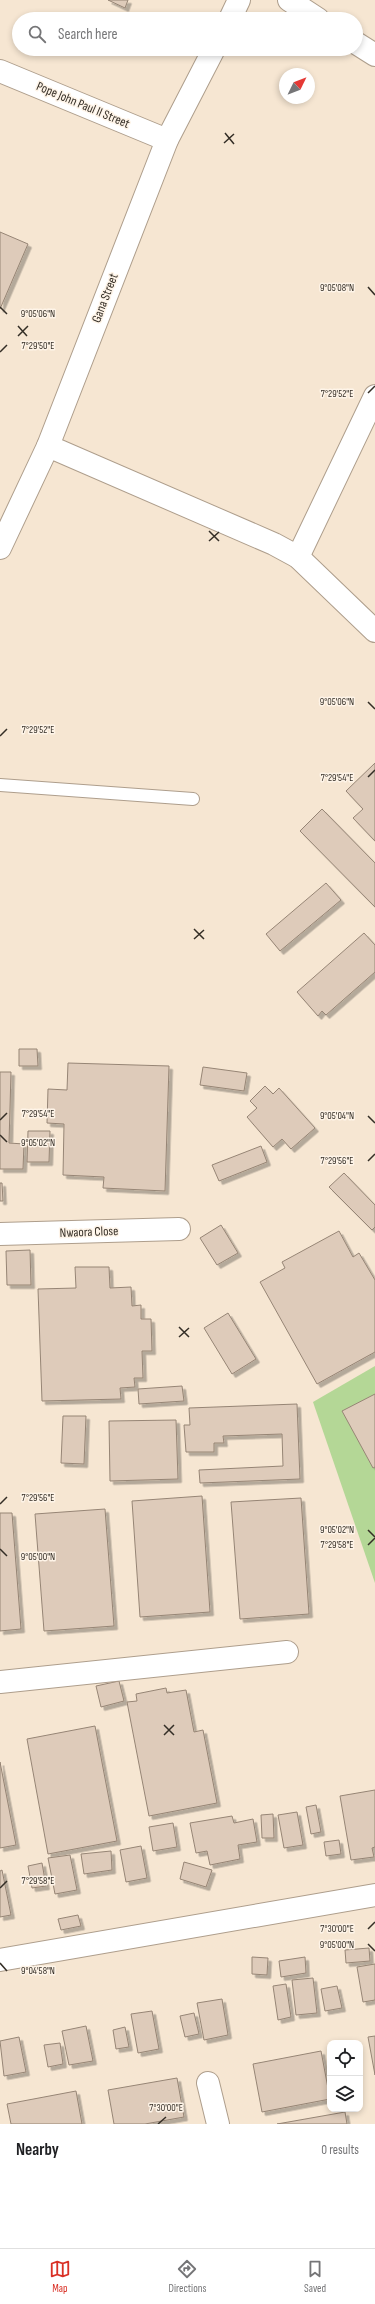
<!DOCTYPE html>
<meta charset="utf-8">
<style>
:root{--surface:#fff;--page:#f6f6f6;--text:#202124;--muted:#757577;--line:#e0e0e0;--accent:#d93025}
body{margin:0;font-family:"Sofia Sans Condensed",sans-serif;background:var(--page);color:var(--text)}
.controls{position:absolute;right:12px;bottom:12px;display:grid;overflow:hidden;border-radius:8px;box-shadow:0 2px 6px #0003}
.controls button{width:36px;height:36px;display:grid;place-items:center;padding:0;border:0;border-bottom:1px solid var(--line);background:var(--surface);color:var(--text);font:20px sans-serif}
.compass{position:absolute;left:279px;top:68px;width:36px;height:36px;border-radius:50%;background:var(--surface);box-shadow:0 2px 6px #0003;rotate:47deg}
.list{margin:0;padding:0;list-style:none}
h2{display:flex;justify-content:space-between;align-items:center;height:52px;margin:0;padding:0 16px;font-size:17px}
h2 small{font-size:13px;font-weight:400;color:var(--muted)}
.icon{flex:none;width:22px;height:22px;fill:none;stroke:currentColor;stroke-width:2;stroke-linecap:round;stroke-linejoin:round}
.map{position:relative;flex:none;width:375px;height:2124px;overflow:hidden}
.search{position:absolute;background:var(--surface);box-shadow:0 2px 6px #0003;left:12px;right:12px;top:12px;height:44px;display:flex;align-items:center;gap:10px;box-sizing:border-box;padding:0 14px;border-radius:22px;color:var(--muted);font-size:15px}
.sheet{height:124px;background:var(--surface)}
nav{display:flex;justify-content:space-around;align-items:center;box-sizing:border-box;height:56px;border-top:1px solid var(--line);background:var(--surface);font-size:11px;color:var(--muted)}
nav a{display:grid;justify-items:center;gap:2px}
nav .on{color:var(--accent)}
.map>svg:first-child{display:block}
.green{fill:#b4d796}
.building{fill:#decbba;stroke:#968575;filter:url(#shadow)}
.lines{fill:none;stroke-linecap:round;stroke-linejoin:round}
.lane-casing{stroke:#ae9e8c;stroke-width:14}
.street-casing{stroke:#ae9e8c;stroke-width:24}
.lane{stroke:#fff;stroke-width:12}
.street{stroke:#fff;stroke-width:22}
.ticks{fill:none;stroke:#342e26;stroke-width:1.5}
.labels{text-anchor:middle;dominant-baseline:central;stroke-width:3;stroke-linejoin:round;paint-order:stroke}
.street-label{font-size:13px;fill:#342e26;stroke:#fef4e8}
.ticks-label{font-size:10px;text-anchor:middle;fill:#342e26;stroke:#fef4e8;stroke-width:3;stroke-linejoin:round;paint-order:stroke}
</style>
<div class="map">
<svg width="375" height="2124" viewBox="0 0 375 2124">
<defs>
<filter id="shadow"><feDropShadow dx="3.5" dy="3.5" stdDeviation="0" flood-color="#0004"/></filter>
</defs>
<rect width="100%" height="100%" fill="#f6e6d2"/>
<polygon class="green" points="375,1366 375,1583 313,1402"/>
<g class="building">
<polygon points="108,0 128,0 125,8"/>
<polygon points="0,232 28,244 0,309"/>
<polygon points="375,763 375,841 353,818 363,809 346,791"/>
<polygon points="322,809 375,863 375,907 300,831"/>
<polygon points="326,883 341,900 280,951 266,934"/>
<polygon points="364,933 375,945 375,972 326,1015 322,1011 318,1016 297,992"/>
<polygon points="19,1049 37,1049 38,1066 19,1066"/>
<polygon points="68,1063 169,1066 165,1191 103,1188 104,1177 63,1175 64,1124 47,1123 48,1089 67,1090"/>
<polygon points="203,1067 247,1073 244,1091 200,1085"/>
<polygon points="0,1072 11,1072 9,1143 24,1144 23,1169 0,1169"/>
<polygon points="265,1086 273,1094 279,1088 315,1128 291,1149 282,1139 273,1147 247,1117 257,1108 250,1101"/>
<polygon points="28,1131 50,1131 49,1162 27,1162"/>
<polygon points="261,1146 267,1162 219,1181 212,1165"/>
<polygon points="344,1173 375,1205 375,1227 372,1230 329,1187"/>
<polygon points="0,1183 2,1183 3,1201 0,1201"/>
<polygon points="221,1225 238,1253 217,1265 200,1238"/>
<polygon points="339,1231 353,1257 359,1253 375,1280 375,1352 317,1384 260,1282 285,1268 282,1262"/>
<polygon points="30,1250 31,1285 7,1285 6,1251"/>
<polygon points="75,1267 109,1267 110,1288 131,1287 132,1306 141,1305 141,1319 151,1319 152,1351 142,1351 143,1378 134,1378 135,1387 120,1388 121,1399 42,1401 38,1289 76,1288"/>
<polygon points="228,1313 256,1359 232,1374 204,1328"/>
<polygon points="182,1386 184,1401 139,1404 138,1389"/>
<polygon points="375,1394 375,1467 373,1468 342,1411"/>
<polygon points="297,1404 300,1479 200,1483 199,1470 283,1466 282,1434 223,1436 224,1443 214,1443 214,1452 186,1452 184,1425 190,1425 189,1408"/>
<polygon points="63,1416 86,1416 84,1464 61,1463"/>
<polygon points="176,1420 178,1479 110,1481 109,1421"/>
<polygon points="202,1496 210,1612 140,1617 132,1501"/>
<polygon points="301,1498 309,1614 240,1619 231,1502"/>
<polygon points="105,1509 114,1626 44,1631 35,1514"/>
<polygon points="0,1513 12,1513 21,1629 0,1631"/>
<polygon points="119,1681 124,1701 101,1707 96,1686"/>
<polygon points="166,1688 167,1693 186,1690 194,1732 203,1730 217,1803 149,1816 127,1702 137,1701 136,1694"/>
<polygon points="95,1726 117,1841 48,1854 27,1739"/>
<polygon points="0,1762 16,1845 0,1848"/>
<polygon points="375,1790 375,1847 372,1848 374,1857 351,1860 340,1796"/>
<polygon points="316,1805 321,1832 311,1834 306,1807"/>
<polygon points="297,1812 303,1845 284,1848 278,1815"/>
<polygon points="273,1814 274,1838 262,1838 261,1815"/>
<polygon points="232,1816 234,1823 253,1819 257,1842 238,1845 240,1859 210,1865 207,1851 196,1853 190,1823"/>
<polygon points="173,1823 177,1847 153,1851 149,1827"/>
<polygon points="339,1840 341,1854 326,1856 324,1842"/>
<polygon points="141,1846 147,1878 126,1882 120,1850"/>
<polygon points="111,1851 112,1870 84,1874 81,1854"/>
<polygon points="70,1855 77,1890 55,1894 48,1858"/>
<polygon points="184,1862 212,1870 206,1887 180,1879"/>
<polygon points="42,1863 46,1886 32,1888 28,1866"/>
<polygon points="2,1870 11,1915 0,1917 0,1871"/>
<polygon points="78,1915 81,1926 61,1930 58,1919"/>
<polygon points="369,1948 370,1961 346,1963 345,1950"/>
<polygon points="252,1957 268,1958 267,1975 252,1974"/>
<polygon points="305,1957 306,1973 281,1977 279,1961"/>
<polygon points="375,1964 375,2000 363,2002 357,1967"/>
<polygon points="313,1978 317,2013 296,2015 292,1980"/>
<polygon points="286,1984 291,2017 278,2020 273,1986"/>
<polygon points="337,1986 342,2008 325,2011 321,1989"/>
<polygon points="222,1999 228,2035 204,2040 197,2003"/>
<polygon points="152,2011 159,2049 138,2053 131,2014"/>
<polygon points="194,2013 199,2034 185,2037 180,2016"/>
<polygon points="86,2026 93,2061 69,2065 62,2031"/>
<polygon points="125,2027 129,2047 116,2049 113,2030"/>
<polygon points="375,2036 375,2075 368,2037"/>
<polygon points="19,2037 26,2072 4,2076 0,2041"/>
<polygon points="60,2043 63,2064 48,2067 44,2045"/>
<polygon points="321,2051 330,2099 262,2112 253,2064"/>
<polygon points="177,2078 184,2117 145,2124 114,2124 108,2090"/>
<polygon points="76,2091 82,2124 11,2124 7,2104"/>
<polygon points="345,2112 347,2124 277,2124"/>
</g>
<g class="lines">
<defs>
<polyline id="lane" points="0,785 193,799"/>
<g id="street">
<polyline points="289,0 318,19"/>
<polyline points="230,19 239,0"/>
<polyline points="356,43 375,55"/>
<polyline points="0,71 167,140"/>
<polyline points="48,446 274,544 298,557 375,631"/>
<polyline points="0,548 48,446 167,140 214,49"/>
<polyline points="298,557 375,396"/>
<polyline points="0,1234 179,1229"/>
<polyline points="0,1682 287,1652"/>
<polyline points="0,1960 375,1895"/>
<polyline points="208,2083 218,2124"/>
</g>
</defs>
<use href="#lane" class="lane-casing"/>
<use href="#street" class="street-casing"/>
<use href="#lane" class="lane"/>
<use href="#street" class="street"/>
</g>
<path class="ticks" d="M225,133l9,11M224,143l10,-9M368,287l7,8M0,307l7,7M18,326l9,10M18,336l10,-10M0,352l7,-7M368,393l7,-7M209,531l10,10M209,541l10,-9M368,702l7,7M0,736l7,-7M368,777l7,-7M194,929l10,10M194,939l10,-9M368,1116l7,7M0,1120l7,-7M0,1135l7,7M368,1161l7,-7M179,1327l10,10M179,1337l10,-9M0,1504l7,-7M368,1530l7,7M368,1545l7,-7M0,1549l7,7M164,1725l10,10M164,1735l10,-10M0,1888l7,-7M368,1929l7,-7M368,1944l7,7M0,1963l7,8M158,2124l8,-7"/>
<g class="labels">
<g class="street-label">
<text transform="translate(83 105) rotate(23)">Pope John Paul II Street</text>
<text transform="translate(105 298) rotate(-69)">Gana Street</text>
<text transform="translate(89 1232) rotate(-2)">Nwaora Close</text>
</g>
</g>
<g class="ticks-label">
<text x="337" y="291">9°05'08"N</text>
<text x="38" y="317">9°05'06"N</text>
<text x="38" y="349">7°29'50"E</text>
<text x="337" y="397">7°29'52"E</text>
<text x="337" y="705">9°05'06"N</text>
<text x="38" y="733">7°29'52"E</text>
<text x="337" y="781">7°29'54"E</text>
<text x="38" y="1117">7°29'54"E</text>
<text x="337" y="1119">9°05'04"N</text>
<text x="38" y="1146">9°05'02"N</text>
<text x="337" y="1164">7°29'56"E</text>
<text x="38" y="1501">7°29'56"E</text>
<text x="337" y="1533">9°05'02"N</text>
<text x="337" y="1548">7°29'58"E</text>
<text x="38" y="1560">9°05'00"N</text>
<text x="38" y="1884">7°29'58"E</text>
<text x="337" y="1932">7°30'00"E</text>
<text x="337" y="1948">9°05'00"N</text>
<text x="38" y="1974">9°04'58"N</text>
<text x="166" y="2111">7°30'00"E</text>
</g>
</svg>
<div class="controls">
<button><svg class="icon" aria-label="locate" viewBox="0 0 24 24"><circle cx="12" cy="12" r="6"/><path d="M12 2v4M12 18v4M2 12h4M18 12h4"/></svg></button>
<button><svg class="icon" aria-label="layers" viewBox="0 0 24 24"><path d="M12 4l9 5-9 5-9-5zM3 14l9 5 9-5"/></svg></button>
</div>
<svg class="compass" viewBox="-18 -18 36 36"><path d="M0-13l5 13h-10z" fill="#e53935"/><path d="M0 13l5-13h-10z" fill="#757577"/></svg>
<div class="search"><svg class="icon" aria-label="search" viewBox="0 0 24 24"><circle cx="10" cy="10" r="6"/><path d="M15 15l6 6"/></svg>Search here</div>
</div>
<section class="sheet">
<h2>Nearby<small>0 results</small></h2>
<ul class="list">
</ul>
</section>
<nav>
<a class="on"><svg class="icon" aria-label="map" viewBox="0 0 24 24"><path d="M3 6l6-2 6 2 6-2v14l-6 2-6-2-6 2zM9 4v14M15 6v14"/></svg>Map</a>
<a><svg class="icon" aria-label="directions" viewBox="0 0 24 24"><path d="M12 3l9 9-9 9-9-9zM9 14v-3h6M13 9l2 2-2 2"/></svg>Directions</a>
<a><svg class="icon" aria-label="saved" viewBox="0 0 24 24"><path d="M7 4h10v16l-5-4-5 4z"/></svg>Saved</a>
</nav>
